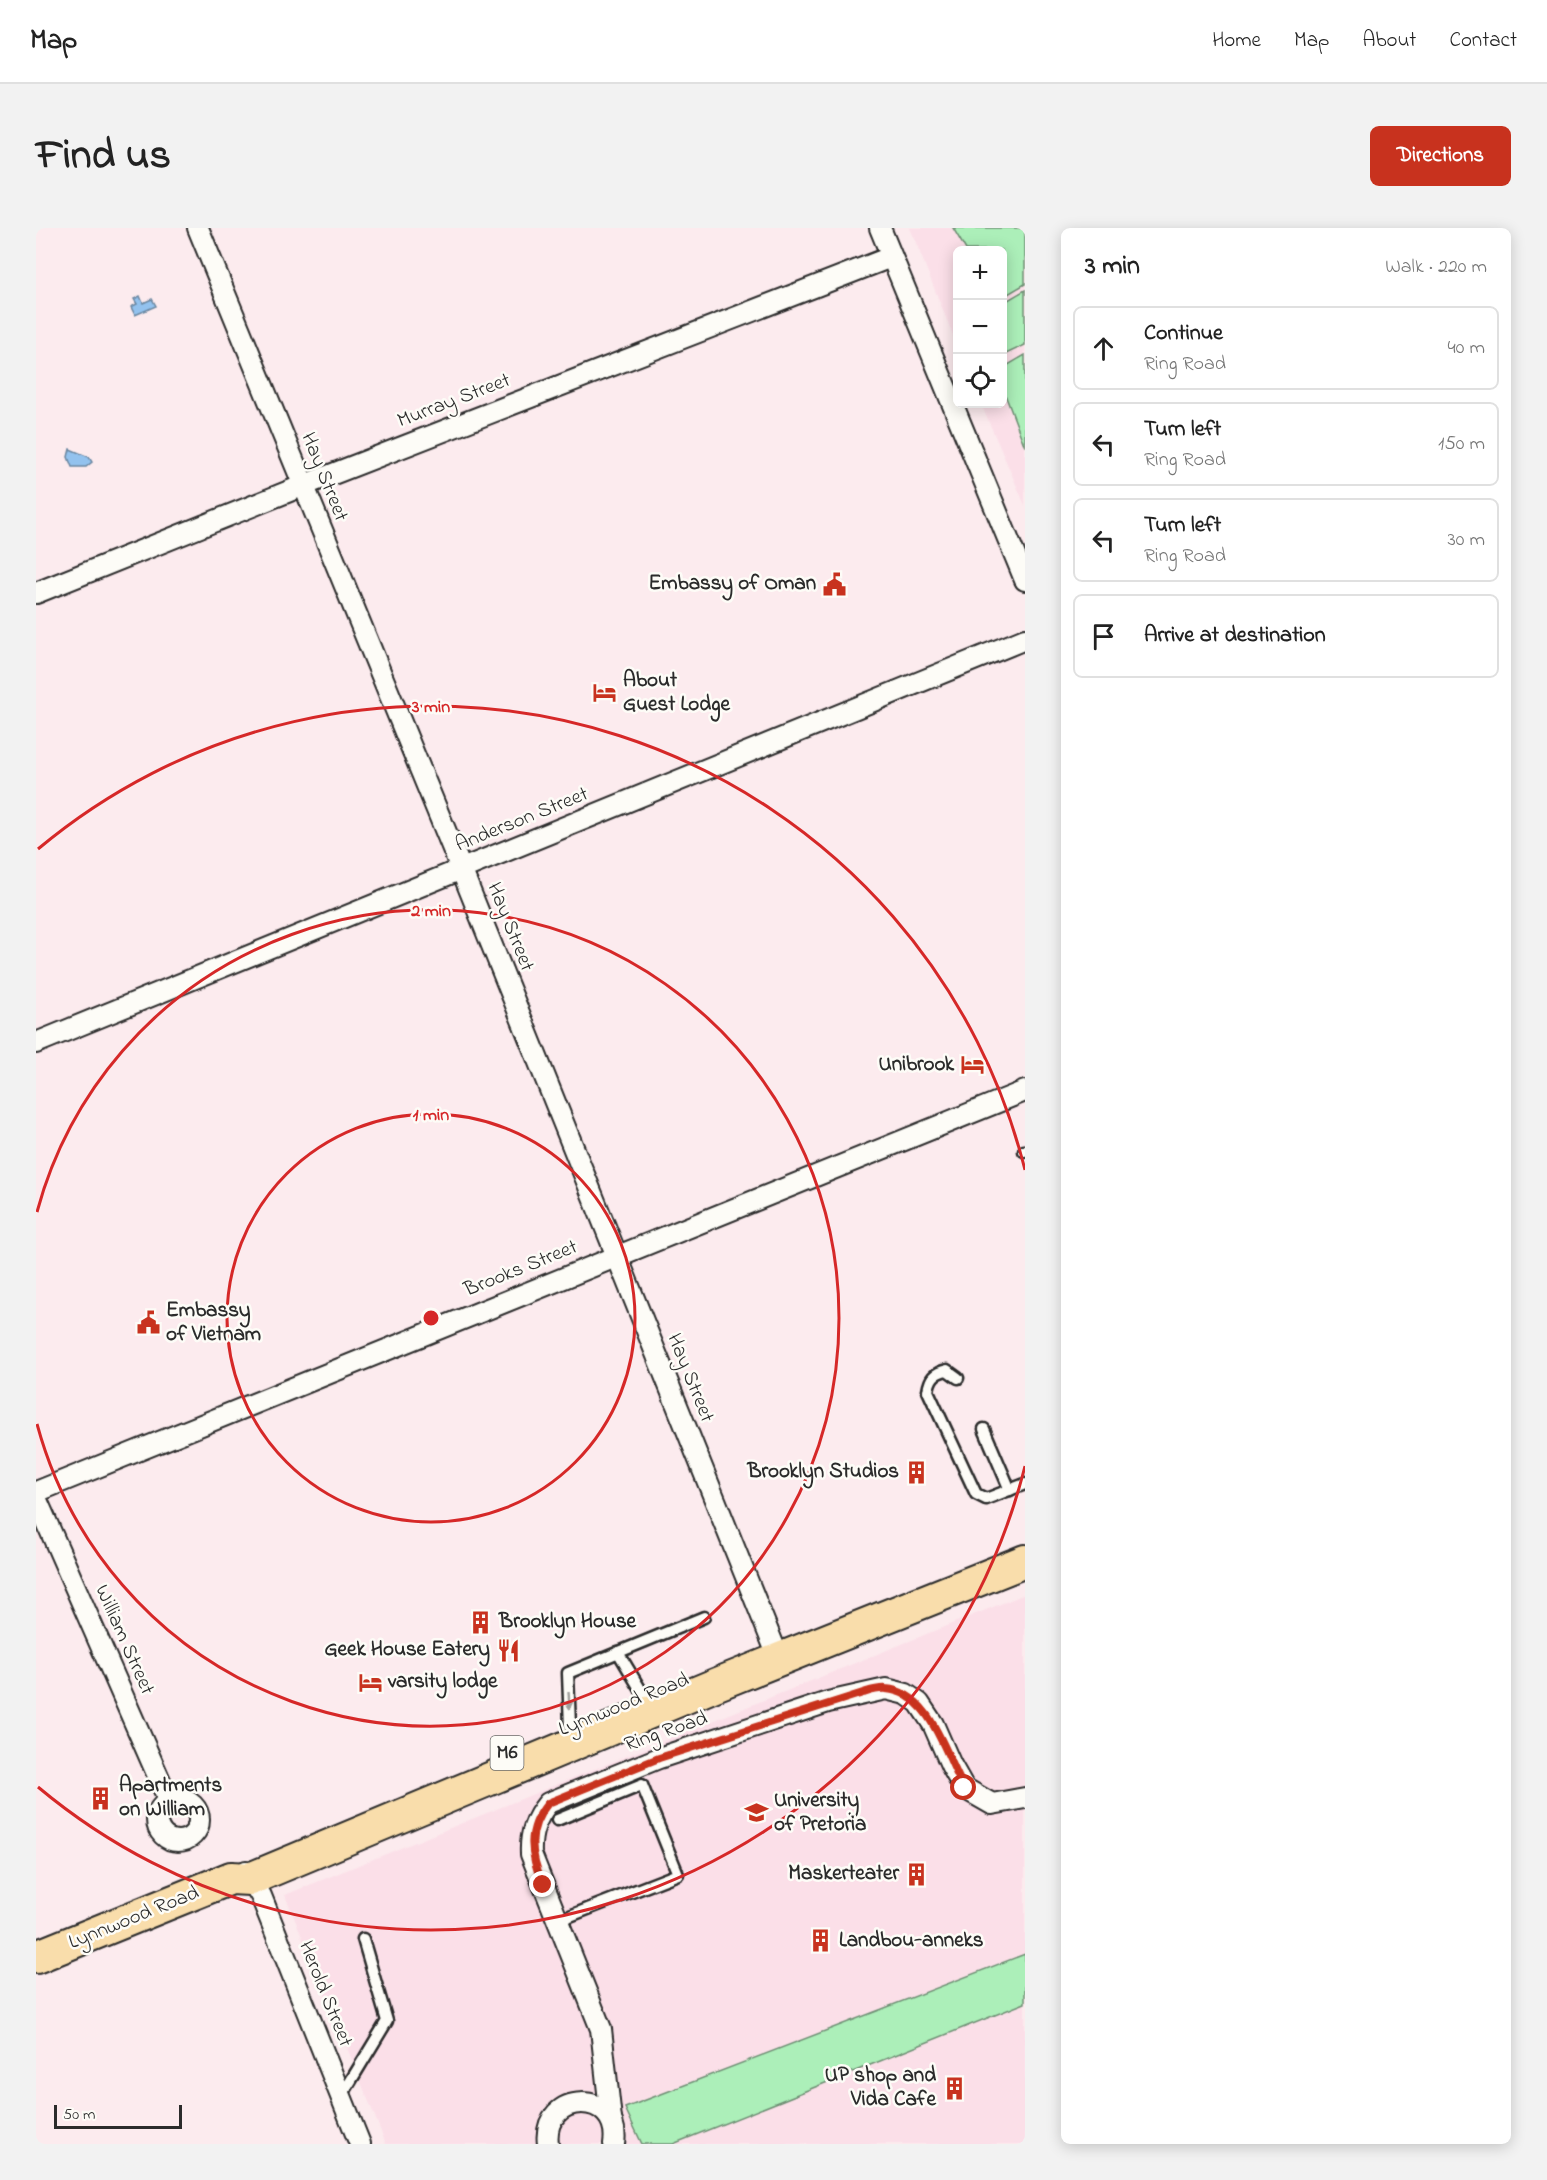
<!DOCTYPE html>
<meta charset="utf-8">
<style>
:root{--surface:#fff;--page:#f2f2f2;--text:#222;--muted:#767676;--line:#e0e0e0;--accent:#c8321e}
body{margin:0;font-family:"Indie Flower",sans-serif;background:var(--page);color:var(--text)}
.controls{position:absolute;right:18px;top:18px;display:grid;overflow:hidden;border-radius:9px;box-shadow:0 3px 15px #0003}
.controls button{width:54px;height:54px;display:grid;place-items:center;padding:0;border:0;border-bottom:2px solid var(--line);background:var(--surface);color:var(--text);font:30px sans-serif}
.scale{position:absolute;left:18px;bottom:15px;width:128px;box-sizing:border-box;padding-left:6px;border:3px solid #2b2b2b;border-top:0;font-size:16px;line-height:21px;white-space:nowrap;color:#2b2b2b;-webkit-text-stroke:4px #fdfcf7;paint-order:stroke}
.stop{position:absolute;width:18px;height:18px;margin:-14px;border:4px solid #c8321e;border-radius:50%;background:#fff}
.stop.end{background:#c8321e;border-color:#fff;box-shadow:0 2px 6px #0008}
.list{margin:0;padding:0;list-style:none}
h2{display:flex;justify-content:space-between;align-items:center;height:78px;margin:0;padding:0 24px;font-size:26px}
h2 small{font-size:20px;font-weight:400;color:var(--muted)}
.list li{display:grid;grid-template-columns:39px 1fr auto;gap:18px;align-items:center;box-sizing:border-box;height:84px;margin:0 12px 12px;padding:0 12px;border:2px solid var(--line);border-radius:9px}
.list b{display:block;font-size:22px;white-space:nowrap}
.list p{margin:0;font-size:20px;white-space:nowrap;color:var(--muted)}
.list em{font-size:20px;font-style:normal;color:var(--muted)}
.icon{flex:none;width:33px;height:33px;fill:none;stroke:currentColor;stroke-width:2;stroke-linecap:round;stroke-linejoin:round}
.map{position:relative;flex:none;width:989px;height:1916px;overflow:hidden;border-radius:9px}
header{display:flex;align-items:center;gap:36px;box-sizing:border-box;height:84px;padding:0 30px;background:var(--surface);border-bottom:2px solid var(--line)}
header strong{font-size:28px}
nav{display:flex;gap:33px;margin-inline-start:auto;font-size:21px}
.intro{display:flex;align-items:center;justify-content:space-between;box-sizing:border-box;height:144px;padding:0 36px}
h1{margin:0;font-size:42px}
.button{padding:15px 27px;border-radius:9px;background:var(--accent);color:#fff;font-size:21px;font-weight:700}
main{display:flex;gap:36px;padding:0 36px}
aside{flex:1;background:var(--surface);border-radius:9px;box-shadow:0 3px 15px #0003}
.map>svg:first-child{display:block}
.built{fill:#fbdfe8}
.green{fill:#acefb9;stroke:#6c8d72;stroke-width:1.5}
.water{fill:#93c2ee;stroke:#6986a0;stroke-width:1.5}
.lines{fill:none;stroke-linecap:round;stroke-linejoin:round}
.lane-casing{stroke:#2b2b2b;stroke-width:15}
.street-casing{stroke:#2b2b2b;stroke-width:24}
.primary-casing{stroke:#2b2b2b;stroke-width:36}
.lane{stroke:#fdfcf7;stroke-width:10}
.street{stroke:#fdfcf7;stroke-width:20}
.primary{stroke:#f9ddab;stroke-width:32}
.oneway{fill:#9e9e9b}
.route{stroke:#c8321e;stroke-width:8}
.ring{fill:none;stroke:#d62828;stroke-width:3}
.labels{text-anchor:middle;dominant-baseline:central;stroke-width:5;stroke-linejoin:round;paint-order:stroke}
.shield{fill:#fdfcf7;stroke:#6a6a68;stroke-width:1.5}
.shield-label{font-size:20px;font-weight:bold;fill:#2b2b2b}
.street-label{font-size:21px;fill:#2b2b2b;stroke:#fdfcf7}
.poi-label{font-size:21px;font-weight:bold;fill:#2b2b2b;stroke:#fdfcf7;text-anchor:start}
.centre{fill:#d62828;stroke:#fdfcf7;stroke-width:3}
.ring-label{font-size:18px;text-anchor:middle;font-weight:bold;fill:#d62828;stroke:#fdfcf7;stroke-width:5;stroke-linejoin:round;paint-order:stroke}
</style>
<header>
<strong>Map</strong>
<nav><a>Home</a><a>Map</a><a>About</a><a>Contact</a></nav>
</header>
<div class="intro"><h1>Find us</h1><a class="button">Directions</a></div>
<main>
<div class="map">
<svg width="989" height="1916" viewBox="0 0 989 1916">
<rect width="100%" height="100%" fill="#fcebee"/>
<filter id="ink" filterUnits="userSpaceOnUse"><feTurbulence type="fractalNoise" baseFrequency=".0167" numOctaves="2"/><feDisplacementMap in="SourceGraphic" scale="12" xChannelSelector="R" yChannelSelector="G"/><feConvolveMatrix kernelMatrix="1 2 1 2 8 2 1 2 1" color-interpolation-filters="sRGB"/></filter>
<g filter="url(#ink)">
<g class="built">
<polygon points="874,0 989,0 989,277 945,176 966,176 966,22 921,22 921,117"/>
<polygon points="989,1366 989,1916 350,1916 249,1667"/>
</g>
<g class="green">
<polygon points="917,0 989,0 989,56 967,69 966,22 930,22"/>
<polygon points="989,62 989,117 970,126 967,116 967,75"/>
<polygon points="989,127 989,219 967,161 967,140"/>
<polygon points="989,1726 989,1775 637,1916 606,1916 589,1880"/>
</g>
<g class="water">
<polygon points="104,68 107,75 116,71 120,78 99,87 95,79 101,76 98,71"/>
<polygon points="34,221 53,229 56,234 50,239 36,239 32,229"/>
</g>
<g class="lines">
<defs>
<g id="lane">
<polyline points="988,923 989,923"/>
<path d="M922,1150l-11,-8c-13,3 -17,8 -19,21l48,103 10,5 39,-15"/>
<polyline points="948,1201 974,1262"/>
<polyline points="582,1424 609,1469"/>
<polyline points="534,1499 532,1445 668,1389"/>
<polyline points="521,1592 606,1557 642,1646 521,1693"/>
<polyline points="305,1869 351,1793 327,1711"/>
</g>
<g id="street">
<polyline points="162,0 426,643 737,1416"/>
<polyline points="844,0 989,352"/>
<polyline points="0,365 266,258 855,29"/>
<polyline points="0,815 989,411"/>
<polyline points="0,1264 989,863"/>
<polyline points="0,1270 133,1573"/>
<circle cx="142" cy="1592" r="21"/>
<polyline points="210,1643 225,1668 324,1916"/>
<path d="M575,1891l-10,-90 -70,-175c-1,-20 4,-35 17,-51l111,-45 169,-56 58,-13 20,5 13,9 14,21 18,41 13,23 28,16 33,-6"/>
<path d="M512,1916c-7,-54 74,-55 66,0"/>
</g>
<polyline id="primary" points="0,1729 195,1650 214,1651 679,1457 989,1333"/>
</defs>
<use href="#lane" class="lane-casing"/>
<use href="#street" class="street-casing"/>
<use href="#primary" class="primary-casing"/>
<use href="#lane" class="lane"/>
<use href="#street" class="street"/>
<use href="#primary" class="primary"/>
</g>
<defs><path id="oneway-solid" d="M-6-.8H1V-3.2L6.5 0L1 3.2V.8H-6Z" transform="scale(1.5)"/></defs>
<use class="oneway" href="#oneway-solid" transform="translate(533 1472) rotate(87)"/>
</g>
<g class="lines" filter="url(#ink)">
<path class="route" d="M507,1657c-13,-31 -17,-55 5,-82l111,-45 204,-65c7,-2 16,-5 23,-4 45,3 59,66 78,99"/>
</g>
<g class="ring">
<circle cx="395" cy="1090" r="204"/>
<path d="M1 984A408 408 0 1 1 1 1196"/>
<path d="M989 1238A612 612 0 0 1 2 1559M2 621A612 612 0 0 1 989 942"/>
</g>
<defs>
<symbol id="civic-bare" viewBox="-9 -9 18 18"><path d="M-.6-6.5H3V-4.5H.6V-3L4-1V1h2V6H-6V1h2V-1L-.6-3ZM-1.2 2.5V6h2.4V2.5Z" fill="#c8321e" stroke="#fdfcf7" stroke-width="2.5" paint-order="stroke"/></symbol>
<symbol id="hotel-bare" viewBox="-9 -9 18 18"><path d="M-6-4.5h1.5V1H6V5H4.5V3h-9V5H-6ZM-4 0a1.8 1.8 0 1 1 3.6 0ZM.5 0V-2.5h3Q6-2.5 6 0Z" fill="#c8321e" stroke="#fdfcf7" stroke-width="2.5" paint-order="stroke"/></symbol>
<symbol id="building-bare" viewBox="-9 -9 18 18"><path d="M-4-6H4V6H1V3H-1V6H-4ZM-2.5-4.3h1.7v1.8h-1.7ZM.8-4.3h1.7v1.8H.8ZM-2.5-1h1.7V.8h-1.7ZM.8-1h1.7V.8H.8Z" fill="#c8321e" stroke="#fdfcf7" stroke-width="2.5" paint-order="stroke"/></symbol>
<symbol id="restaurant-bare" viewBox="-9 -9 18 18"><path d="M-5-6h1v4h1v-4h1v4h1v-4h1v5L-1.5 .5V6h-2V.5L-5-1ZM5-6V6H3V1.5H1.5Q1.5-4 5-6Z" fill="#c8321e" stroke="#fdfcf7" stroke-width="2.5" paint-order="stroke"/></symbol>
<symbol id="university-bare" viewBox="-9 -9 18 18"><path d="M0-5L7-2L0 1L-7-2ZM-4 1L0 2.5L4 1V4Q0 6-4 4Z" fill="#c8321e" stroke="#fdfcf7" stroke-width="2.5" paint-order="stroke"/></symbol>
</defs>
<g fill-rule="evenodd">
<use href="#civic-bare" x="782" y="340" width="33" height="33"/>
<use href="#hotel-bare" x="552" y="448" width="33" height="33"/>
<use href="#hotel-bare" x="920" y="820" width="33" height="33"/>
<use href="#civic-bare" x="96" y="1078" width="33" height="33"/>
<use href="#building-bare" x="864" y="1228" width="33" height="33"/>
<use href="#building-bare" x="428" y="1378" width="33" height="33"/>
<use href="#restaurant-bare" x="456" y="1406" width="33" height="33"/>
<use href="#hotel-bare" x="318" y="1438" width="33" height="33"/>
<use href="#building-bare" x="48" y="1554" width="33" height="33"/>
<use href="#university-bare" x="704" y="1568" width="33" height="33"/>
<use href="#building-bare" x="864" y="1630" width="33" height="33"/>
<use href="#building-bare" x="768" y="1696" width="33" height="33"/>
<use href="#building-bare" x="902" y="1844" width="33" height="33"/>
</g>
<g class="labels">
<rect class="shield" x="454.5" y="1508" width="33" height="34" rx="4.5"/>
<g class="shield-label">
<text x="471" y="1525">M6</text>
</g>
<g class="street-label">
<text transform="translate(418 173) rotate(-21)">Murray Street</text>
<text transform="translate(288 249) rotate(68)">Hay Street</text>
<text transform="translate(486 592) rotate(-22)">Anderson Street</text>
<text transform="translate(474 699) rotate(68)">Hay Street</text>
<text transform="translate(485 1041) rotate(-22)">Brooks Street</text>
<text transform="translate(654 1150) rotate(68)">Hay Street</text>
<text transform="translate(88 1412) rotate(66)">William Street</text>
<text transform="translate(588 1477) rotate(-22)">Lynnwood Road</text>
<text transform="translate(630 1504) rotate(-19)">Ring Road</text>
<text transform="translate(98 1690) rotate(-22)">Lynnwood Road</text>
<text transform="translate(289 1766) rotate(68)">Herold Street</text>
</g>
<g class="poi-label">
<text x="780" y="356" text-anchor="end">Embassy of Oman</text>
<text x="587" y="453">About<tspan x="587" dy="24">Guest Lodge</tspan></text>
<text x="918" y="837" text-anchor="end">Unibrook</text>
<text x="130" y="1083">Embassy<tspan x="130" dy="24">of Vietnam</tspan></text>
<text x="863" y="1244" text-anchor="end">Brooklyn Studios</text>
<text x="463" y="1394">Brooklyn House</text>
<text x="454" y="1422" text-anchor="end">Geek House Eatery</text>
<text x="352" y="1454">varsity lodge</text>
<text x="83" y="1558">Apartments<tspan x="83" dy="24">on William</tspan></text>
<text x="738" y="1573">University<tspan x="738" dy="24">of Pretoria</tspan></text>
<text x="863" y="1646" text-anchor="end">Maskerteater</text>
<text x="803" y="1713">Landbou-anneks</text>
<text x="900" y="1848" text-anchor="end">UP shop and<tspan x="900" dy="24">Vida Cafe</tspan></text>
</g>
</g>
<circle cx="395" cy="1090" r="9" class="centre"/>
<g class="ring-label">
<text x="395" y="484">3 min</text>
<text x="395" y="688">2 min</text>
<text x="395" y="892">1 min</text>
</g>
</svg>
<div class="controls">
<button>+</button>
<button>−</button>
<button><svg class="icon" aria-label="locate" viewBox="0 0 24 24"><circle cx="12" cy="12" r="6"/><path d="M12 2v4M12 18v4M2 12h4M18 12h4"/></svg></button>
</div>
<div class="scale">50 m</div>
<div class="stop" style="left:928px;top:1560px"></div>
<div class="stop end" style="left:507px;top:1657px"></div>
</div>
<aside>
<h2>3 min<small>Walk · 220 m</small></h2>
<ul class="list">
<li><svg class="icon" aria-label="ahead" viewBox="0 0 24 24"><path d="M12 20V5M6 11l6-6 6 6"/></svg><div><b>Continue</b><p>Ring Road</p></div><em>40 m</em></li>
<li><svg class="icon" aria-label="left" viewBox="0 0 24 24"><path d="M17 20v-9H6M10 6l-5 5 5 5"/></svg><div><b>Turn left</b><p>Ring Road</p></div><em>150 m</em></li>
<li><svg class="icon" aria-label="left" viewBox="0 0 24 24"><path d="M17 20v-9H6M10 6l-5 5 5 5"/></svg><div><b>Turn left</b><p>Ring Road</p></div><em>30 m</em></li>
<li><svg class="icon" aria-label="arrive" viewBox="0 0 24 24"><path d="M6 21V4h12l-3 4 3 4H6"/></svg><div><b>Arrive at destination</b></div></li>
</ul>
</aside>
</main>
